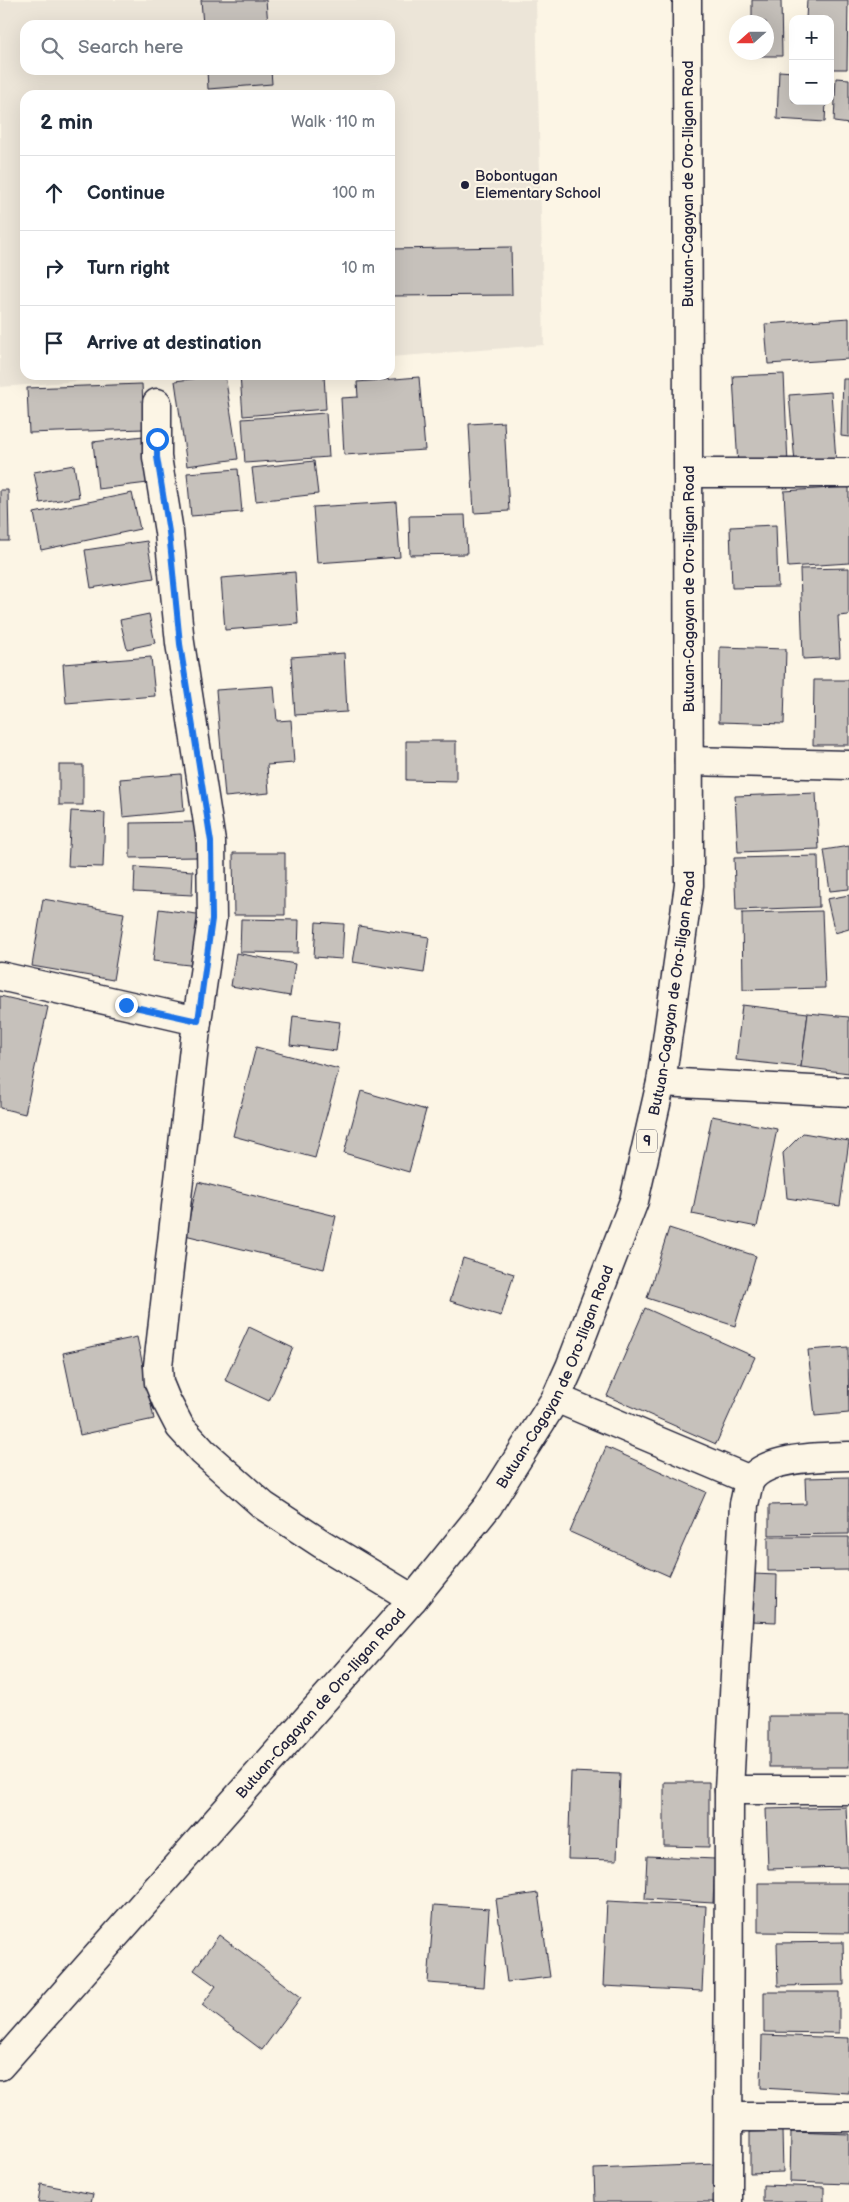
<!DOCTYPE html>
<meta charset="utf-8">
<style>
:root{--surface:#fff;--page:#f2f2f3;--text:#1f2937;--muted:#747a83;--line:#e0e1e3}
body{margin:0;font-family:"Balsamiq Sans",sans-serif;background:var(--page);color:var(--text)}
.controls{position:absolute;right:15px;top:15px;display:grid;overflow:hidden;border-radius:10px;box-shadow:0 5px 20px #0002}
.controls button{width:45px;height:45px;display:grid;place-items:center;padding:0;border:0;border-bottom:1px solid var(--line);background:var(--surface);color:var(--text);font:25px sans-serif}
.compass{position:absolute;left:729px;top:15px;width:45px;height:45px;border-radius:50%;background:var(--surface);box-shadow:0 5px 20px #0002;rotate:249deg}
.stop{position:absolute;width:15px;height:15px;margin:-11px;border:4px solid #1a73e8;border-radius:50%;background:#fff}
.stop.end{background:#1a73e8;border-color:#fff;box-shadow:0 1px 5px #0008}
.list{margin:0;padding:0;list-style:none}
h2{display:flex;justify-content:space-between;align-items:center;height:65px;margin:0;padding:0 20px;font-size:21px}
h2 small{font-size:16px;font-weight:400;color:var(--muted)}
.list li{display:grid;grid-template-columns:32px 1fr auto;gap:15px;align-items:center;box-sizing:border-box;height:75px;padding:0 20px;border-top:1px solid var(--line)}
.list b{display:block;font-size:19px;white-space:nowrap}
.list em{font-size:16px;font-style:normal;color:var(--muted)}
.icon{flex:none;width:28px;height:28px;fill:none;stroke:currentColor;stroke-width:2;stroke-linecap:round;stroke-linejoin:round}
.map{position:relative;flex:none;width:849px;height:2202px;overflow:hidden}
.search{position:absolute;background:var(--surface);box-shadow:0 5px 20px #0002;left:20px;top:20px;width:375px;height:55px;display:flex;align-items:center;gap:12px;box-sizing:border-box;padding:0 18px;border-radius:15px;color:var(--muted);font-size:19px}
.panel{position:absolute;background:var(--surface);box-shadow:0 5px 20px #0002;left:20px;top:90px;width:375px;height:290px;border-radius:15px}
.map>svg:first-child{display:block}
.built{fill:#ece5d8;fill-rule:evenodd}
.building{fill:#c6c1bb;stroke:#22223b}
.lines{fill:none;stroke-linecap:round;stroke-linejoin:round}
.minor-casing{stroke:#22223b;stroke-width:31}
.tertiary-casing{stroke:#22223b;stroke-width:31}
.trunk-casing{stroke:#22223b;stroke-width:31}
.minor{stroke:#fcf5e5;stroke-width:28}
.tertiary{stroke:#fcf5e5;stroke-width:28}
.trunk{stroke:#fcf5e5;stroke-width:28}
.route{stroke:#1a73e8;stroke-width:6}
.poi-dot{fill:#22223b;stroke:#fcf5e5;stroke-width:2}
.labels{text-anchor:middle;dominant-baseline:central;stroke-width:4.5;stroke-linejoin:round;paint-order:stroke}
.shield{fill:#fcf5e5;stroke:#63616e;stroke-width:1}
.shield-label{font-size:14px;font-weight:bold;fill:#22223b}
.poi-label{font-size:15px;fill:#22223b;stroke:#fcf5e5;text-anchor:start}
.street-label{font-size:15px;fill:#22223b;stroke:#fcf5e5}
</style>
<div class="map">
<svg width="849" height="2202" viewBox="0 0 849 2202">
<rect width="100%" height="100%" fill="#fcf5e5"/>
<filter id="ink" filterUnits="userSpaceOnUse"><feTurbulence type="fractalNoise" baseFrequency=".02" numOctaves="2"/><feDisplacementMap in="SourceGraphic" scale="10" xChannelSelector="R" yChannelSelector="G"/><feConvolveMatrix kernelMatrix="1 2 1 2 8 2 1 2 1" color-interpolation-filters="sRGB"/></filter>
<g filter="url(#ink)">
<path class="built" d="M0,0h536l8,345 -154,12v-262h-365v280h133l-158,12zM25,25h365v45h-365z"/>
<g class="building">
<polygon points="201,0 266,0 268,25 203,25"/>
<polygon points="752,0 781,0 782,56 752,56 752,52 766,52 766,22 752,22"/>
<polygon points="807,0 848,0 847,69 830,69 830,19 806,19"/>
<polygon points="207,70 271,70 272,84 208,89"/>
<polygon points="779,71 793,72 793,101 826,101 825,122 777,119"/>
<polygon points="836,78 849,79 849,124 834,122"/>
<polygon points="511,247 512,295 390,296 390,249"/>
<polygon points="849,318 849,359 768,364 765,324"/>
<polygon points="784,374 788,465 738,467 733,376"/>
<polygon points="225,375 238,459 187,466 175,381"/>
<polygon points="240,375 324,375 326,409 243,416"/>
<polygon points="419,377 425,450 344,455 341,398 358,397 357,382"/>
<polygon points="843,379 849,379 849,437 841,436"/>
<polygon points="142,384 144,429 29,433 27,388"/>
<polygon points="831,392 836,460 795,463 789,395"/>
<polygon points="326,413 329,457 245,463 242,419"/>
<polygon points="504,422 509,511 474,513 469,424"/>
<polygon points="143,436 148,483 98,489 93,442"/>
<polygon points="314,461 318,494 256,501 252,468"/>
<polygon points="74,465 79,497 40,503 34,472"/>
<polygon points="238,469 242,512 191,516 187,473"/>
<polygon points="849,487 849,563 788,567 784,491"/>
<polygon points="0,490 8,490 9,541 0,541"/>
<polygon points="132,493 140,529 41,550 34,513"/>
<polygon points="396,502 400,557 317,563 313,507"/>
<polygon points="465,515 467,554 410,555 409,516"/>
<polygon points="776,525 778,587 732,588 730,527"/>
<polygon points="147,541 154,578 91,588 85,550"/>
<polygon points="849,568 849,615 838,616 840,657 803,659 800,569"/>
<polygon points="295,572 298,624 225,630 221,578"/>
<polygon points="149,614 155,643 127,649 120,620"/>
<polygon points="720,647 786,649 784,724 719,722"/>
<polygon points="344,653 347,712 295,715 291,657"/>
<polygon points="151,657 155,696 66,703 63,664"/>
<polygon points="814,680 849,680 849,745 813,745"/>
<polygon points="274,686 277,721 291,720 294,763 267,765 269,793 225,797 216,690"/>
<polygon points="406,741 456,741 456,781 406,780"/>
<rect x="59" y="765" width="24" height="40"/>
<polygon points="181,774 184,811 123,817 120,779"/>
<polygon points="816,793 819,849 738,852 735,796"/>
<polygon points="71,811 105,813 103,867 68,866"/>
<polygon points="197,822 198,857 130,858 130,823"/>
<polygon points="849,846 849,889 830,891 824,850"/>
<polygon points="233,853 285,853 285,915 234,915"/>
<polygon points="818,856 819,907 736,910 734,858"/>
<polygon points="135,867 193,871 192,895 134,892"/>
<polygon points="849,895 849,929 835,933 827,899"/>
<polygon points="43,899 124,913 113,980 32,966"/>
<polygon points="159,909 204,915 198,966 153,961"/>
<polygon points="822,911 825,988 743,990 742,913"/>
<polygon points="241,919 299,920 298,953 240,952"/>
<polygon points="316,922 344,924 342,959 314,957"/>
<polygon points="359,926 429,937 424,973 353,962"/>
<polygon points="236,953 295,964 290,996 231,986"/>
<polygon points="0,996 48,1007 25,1114 0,1108"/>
<polygon points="742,1005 808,1013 801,1067 736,1060"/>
<polygon points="808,1013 849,1017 849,1073 801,1067"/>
<polygon points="293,1016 340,1022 336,1051 290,1045"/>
<polygon points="256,1047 339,1069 315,1158 233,1136"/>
<polygon points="361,1091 426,1110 409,1172 344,1153"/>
<polygon points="712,1116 777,1129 757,1227 692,1214"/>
<polygon points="803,1133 849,1141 840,1206 787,1198 783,1153"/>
<polygon points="198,1182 336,1216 324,1269 185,1235"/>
<polygon points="669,1228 756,1256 735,1326 647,1298"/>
<polygon points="463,1258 514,1274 501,1316 450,1301"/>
<polygon points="645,1308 755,1357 716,1444 607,1396"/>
<polygon points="249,1327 293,1348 269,1401 225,1380"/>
<polygon points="137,1337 154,1419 80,1435 63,1353"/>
<polygon points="848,1347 849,1413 815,1416 808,1350"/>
<polygon points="606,1447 706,1492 669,1576 570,1532"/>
<polygon points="849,1477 849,1534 769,1535 769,1505 806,1504 805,1478"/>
<polygon points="768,1537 849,1537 849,1570 768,1571"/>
<polygon points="753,1574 777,1575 776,1622 751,1621"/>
<rect x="769" y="1716" width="80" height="51"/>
<polygon points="571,1772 620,1774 617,1860 568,1859"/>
<polygon points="664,1782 709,1782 709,1847 664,1846"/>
<polygon points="846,1807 849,1867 768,1869 766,1809"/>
<polygon points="647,1856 715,1859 713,1903 645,1899"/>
<polygon points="758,1883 849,1883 849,1933 758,1932"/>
<polygon points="538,1893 550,1977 507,1982 496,1899"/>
<polygon points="607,1901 706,1906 702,1991 603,1986"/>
<polygon points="434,1905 489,1909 484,1987 428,1983"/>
<polygon points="219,1935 301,1997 262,2050 202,2005 216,1986 194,1970"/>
<polygon points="843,1942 844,1985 778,1986 777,1943"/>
<polygon points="764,1992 839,1992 839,2033 764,2032"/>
<polygon points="762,2035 849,2038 849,2093 761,2088"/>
<polygon points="782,2131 783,2172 750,2173 750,2132"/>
<polygon points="791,2132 849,2134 849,2184 790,2182"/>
<polygon points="716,2164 717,2202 595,2202 594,2169"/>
<polygon points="41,2184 93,2194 91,2202 38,2202"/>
<polygon points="763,2185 824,2187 824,2202 763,2202"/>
</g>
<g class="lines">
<defs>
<g id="minor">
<polyline points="157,403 157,457 169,532 180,643 211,842 212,919 197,1021"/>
<polyline points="688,473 849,473"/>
<polyline points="689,761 849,765"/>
<polyline points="661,1082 849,1092"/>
<polyline points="556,1398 750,1480"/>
<polyline points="729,1790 849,1790"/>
<polyline points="729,2117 849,2117"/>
<path d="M728,2202l1,-412 15,-286c2,-7 3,-17 6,-23 14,-25 74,-24 99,-25"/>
</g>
<polyline id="tertiary" points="0,976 197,1021 158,1366 159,1383 166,1400 180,1427 203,1452 264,1506 322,1544 413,1599"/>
<g id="trunk">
<path id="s1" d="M0,2066l413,-467 75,-93 68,-108 14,-31 64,-166 27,-119 28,-197 -2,-885"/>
</g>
</defs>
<use href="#minor" class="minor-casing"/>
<use href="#tertiary" class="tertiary-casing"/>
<use href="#trunk" class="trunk-casing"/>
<use href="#minor" class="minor"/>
<use href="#tertiary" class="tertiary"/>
<use href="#trunk" class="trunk"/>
</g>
</g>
<g class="lines" filter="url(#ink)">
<polyline class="route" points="126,1005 198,1021 212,919 211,842 180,644 169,532 157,457 157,439"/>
</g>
<circle class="poi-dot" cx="465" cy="185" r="5"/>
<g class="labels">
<rect class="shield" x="637" y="1129.5" width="20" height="23" rx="4"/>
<g class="shield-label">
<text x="647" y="1141">9</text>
</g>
<g class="poi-label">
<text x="475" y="176">Bobontugan<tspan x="475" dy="17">Elementary School</tspan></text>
</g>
<g class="street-label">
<text transform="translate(688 184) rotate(-90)">Butuan-Cagayan de Oro-Iligan Road</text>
<text transform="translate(689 589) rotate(-90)">Butuan-Cagayan de Oro-Iligan Road</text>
<text stroke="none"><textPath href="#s1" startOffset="1294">Butuan-Cagayan de Oro-Iligan Road</textPath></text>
<text stroke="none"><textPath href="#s1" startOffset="889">Butuan-Cagayan de Oro-Iligan Road</textPath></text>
<text stroke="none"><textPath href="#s1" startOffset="484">Butuan-Cagayan de Oro-Iligan Road</textPath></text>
</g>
</g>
</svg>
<div class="controls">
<button>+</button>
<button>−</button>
</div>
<svg class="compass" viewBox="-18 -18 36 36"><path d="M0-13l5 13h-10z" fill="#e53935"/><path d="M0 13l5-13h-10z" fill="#747a83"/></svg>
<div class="stop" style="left:157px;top:439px"></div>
<div class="stop end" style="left:126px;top:1005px"></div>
<div class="search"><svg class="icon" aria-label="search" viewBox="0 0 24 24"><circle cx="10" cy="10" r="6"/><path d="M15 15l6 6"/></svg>Search here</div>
<section class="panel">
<h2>2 min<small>Walk · 110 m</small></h2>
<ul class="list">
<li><svg class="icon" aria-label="ahead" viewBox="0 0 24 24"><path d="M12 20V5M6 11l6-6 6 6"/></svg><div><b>Continue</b></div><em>100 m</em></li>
<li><svg class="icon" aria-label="right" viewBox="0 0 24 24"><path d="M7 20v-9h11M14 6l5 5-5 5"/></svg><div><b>Turn right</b></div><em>10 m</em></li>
<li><svg class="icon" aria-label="arrive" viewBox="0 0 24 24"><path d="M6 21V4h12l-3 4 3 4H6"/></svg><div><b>Arrive at destination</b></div></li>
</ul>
</section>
</div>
